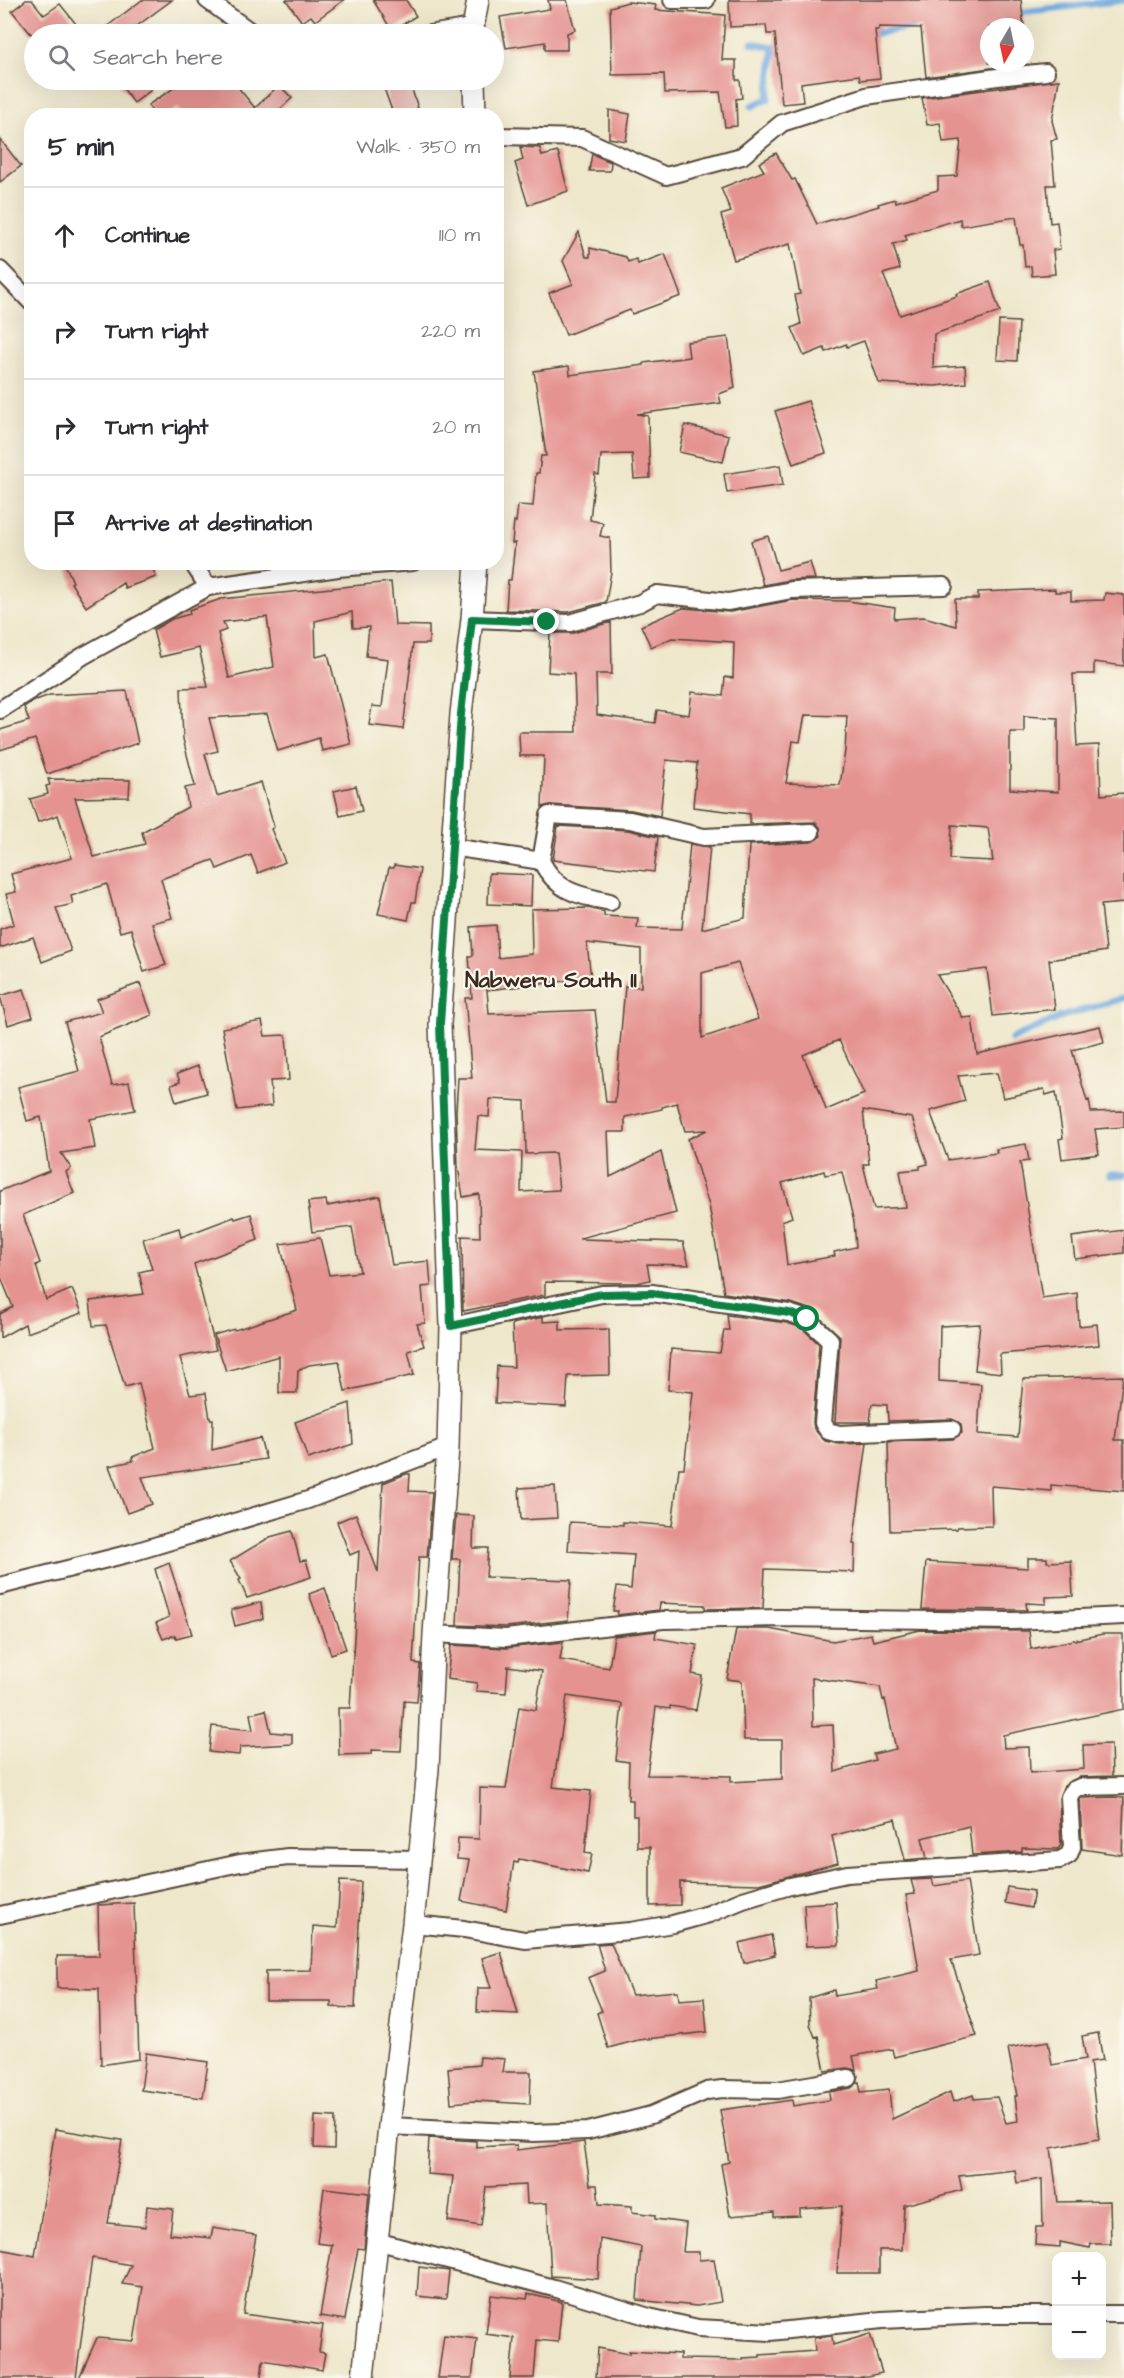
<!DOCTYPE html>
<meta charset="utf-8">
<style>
:root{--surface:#fff;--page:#f2f2f3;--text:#2b2b33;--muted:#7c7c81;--line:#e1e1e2}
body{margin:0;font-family:"Architects Daughter",sans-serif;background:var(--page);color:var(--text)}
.controls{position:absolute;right:18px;bottom:18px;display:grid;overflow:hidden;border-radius:12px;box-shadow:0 6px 24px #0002}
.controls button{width:54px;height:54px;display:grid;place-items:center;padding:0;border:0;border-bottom:2px solid var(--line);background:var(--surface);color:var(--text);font:30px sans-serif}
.compass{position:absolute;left:980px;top:18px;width:54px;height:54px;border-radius:50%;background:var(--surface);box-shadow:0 6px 24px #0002;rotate:189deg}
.stop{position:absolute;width:18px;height:18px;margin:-14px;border:4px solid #0b8043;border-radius:50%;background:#fff}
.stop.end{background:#0b8043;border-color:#fff;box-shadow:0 2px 6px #0008}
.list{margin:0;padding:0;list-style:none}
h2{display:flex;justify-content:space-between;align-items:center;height:78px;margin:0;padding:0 24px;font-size:26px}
h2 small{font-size:20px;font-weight:400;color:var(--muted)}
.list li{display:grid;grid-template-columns:39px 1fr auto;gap:18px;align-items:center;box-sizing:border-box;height:96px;padding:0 24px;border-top:2px solid var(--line)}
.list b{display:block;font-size:22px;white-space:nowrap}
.list em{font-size:20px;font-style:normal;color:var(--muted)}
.icon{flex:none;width:33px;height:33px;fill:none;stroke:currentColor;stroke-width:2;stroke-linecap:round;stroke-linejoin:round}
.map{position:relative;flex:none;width:1124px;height:2378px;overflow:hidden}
.search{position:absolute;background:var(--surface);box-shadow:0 6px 24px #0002;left:24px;top:24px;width:480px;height:66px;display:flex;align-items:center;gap:15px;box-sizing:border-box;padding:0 21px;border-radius:33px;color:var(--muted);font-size:22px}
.panel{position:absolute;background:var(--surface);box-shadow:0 6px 24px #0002;left:24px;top:108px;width:480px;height:462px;border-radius:24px}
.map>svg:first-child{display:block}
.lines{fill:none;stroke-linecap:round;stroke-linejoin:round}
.stream{stroke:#6ea8de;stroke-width:7}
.building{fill:#e59390;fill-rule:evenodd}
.minor-casing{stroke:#564638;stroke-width:20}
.tertiary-casing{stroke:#564638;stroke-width:24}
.minor{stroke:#fff;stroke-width:16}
.tertiary{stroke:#fff;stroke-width:21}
.route{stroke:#0b8043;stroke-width:8}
.labels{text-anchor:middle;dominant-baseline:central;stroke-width:4.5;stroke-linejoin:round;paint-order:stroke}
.quarter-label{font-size:22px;font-weight:bold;fill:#3b2a1e;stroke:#fbf7ec}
</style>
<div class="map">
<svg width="1124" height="2378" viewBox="0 0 1124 2378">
<rect width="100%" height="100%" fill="#fbf7ec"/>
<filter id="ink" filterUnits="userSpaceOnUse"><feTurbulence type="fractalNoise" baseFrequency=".0167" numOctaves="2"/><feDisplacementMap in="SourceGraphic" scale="12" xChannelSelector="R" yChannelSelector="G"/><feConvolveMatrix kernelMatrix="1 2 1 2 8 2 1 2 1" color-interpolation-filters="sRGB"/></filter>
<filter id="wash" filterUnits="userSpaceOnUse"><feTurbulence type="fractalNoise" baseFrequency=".008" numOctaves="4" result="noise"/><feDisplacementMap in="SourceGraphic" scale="24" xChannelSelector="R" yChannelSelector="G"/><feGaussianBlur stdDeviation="1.35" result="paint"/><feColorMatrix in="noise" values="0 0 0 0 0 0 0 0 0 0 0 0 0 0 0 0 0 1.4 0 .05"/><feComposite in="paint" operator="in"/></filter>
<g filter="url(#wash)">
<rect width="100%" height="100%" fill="#eee7cb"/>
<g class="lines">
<g class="stream">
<polyline points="1013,13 1124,0"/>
<polyline points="868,35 916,26"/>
<polyline points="752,43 774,47 783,45"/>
<polyline points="752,106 768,99 774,47"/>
<polyline points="1012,1039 1063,1016 1124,998"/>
<polyline points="1110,1175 1124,1175"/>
</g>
</g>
<g id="blocks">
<g class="building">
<polygon points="26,0 32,0 44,15 60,4 84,34 31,34 12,11"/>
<polygon points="142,0 172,0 126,34 97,34"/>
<polygon points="286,0 344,0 315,21 311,16 302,22"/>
<polygon points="373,0 406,0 416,16 392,31"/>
<polygon points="548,0 567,0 575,30 567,33 567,50 545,50 545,42 506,48 500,17 550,9"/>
<polygon points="729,0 1021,0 1024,27 989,27 989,63 1027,63 926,77 921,28 879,27 879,30 875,30 880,78 860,80 859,75 801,83 803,102 782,104 775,34 767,34 766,25 730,27"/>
<polygon points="628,2 656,5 655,10 725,15 722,60 736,60 736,80 740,80 742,98 736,99 737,126 725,127 720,92 665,93 664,74 612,75 610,7"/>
<polygon points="117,80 143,80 151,90 134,103"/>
<polygon points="186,80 232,80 255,108 279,85 292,98 273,116 183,116 178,108 165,116 155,116 148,105"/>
<polygon points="381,80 409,80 418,108 394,116"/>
<polygon points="1059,80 1052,121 1057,139 1051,140 1055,185 1047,185 1050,223 1057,222 1060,249 1053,250 1055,274 1032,276 1031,266 1025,267 1023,245 1020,245 1016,217 961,226 960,219 905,235 907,240 893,244 900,269 883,274 900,315 957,296 956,294 990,282 1000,312 934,334 933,368 965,366 966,383 935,386 879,383 864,341 847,347 846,344 826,352 824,348 804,356 792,328 801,324 795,295 800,294 790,244 734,260 721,215 731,212 721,188 764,171 759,163 776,153 792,180 795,179 817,224 879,206 878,204 895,199 896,202 938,190 938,177 957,176 961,140 943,142 940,123 927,125 922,98"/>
<polygon points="609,110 630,114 626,141 609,138"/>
<polygon points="0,139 21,166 0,182"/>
<polygon points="520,147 540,148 542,156 558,152 568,191 528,205 515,163 523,160"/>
<polygon points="592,154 611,162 610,171 589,171"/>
<polygon points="579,232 586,257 590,257 590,248 626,257 628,262 636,259 638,264 665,254 681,296 632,314 630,310 566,335 549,293 573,284 563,261"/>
<polygon points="999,321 1019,322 1017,361 997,360"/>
<polygon points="728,337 735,388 719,394 721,403 637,414 648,416 650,478 634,479 632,454 601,455 599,475 595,474 590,520 603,523 600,536 610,538 611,572 606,602 569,612 506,610 508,580 511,580 515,543 512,543 514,521 516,522 518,505 533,506 536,473 539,473 541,456 546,456 534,371 569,366 570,375 644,365 644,363 689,357 687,342"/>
<polygon points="808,401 826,453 793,464 775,411"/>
<polygon points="685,425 729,435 723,462 679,452"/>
<polygon points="780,465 783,485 727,493 724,474"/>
<polygon points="768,536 778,570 810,562 815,579 790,580 763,585 751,541"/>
<polygon points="64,562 154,562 151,564 156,577 125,588 123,583 86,607 71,583 73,582"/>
<path d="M391,582l4,43 34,1v18h-16l-10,85 -34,-4 3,-19 10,1 6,-48 -22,-3 3,-29 -16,1 -1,-16 -37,9 1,36 12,-3 23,90 -29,7 -3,-13 -41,13 -11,-37 -58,4 9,33 -13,3 12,42 44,-14 13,45 -3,2 14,33 -27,11 -7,-18 -34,14 -4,-9 -52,19 11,39 -20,5 14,42 -22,7 -13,-43 -11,3 -13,-48 -36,12 2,8 -17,4 15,43 -29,11 -9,-25 -33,11v-19l14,-5 -8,-30 10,-2 -5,-18 61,-16 -14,-43 -20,7 -8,-23 18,-5 -2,-8 4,-1 -2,-6 82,1 -1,17 -54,1 19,59 51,-13 -3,-12 46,-25 -3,-19 10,-2 -12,-47 -2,-51 27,-1 -9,-39 -39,9 -7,-27 19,-11 18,-5 -1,-4 32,-11zM267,617l7,50 -45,11 -11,-45 8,-3 -3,-8z"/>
<path d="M1055,589v3h16v9l33,-1 1,-7 19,2v71l-30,-4v12h-21l4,72 22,-1 2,50 23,-2v110l-23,2 5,46 -57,9 6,49 -62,7 -6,-47 -50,6 26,43 9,-1 5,37 123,-28 4,16 -32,8 15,51 2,-1 2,12 33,-1v16l-29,2 4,25 -37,5 -3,-20 4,-1 -7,-46 -10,3 -2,-6 -41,9 -6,-25 -39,3 7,25 -35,10 18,49 49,-7 -1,-4 30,-5 3,17 -9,1 22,136 35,-5 2,33 18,-2 2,21 -99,9 1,19 -26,-3 5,-46 -40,2 -1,55 42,3 -3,50 40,3 5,-58 100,-3 -8,64h9v51l-73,-6v6l-60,-5 1,40 -35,1v2l-67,2 -2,-89 65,-3 9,-6 -1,-9 -9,-5 -64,2 -1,-16 -15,-1 -2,18h-35l5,-86 -30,-27 -19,-6 -67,-10 -15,-88 -21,-66 19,-9 -22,1 -8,-28 -15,4v2l-37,8v15h-17l2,45 51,-25 15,61 -96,25v1l103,3 6,23 -42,-1 3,16 -13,3 -92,-1v13l-82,16 -1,-75 18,1 -1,-43 -16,3 -5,-31 -2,-55 2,-33h14l-7,-80h7l-3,-42h4l-2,-29 25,-2 2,33 34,-4 -1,-45 57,-1 16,4v4l34,2 -1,10 45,1 8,-85 20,3 -8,82 43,-11 4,-73 62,-3 10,-6 -1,-9 -5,-5 -65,2v-10l-57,-7 4,-44 -31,-3 -6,56 -29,-6 -81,-5 -8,2 2,-51h-24l-1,-24h57l-2,-58 -26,-2 2,-39h23l38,-11 1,52h-16l1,41 58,8 2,-13 32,5 3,-23 31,4 2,-19 8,1 1,-36 -62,-4 -21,9 -10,-21 42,-18 47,4 63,-12 55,1 47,7 -1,11 30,-2 32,9 -1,-27h23v-7zM805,715l42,1 -2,35 -5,34 -54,-2 7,-42 7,1zM1024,716l34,2v74l-48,-3v-57h14zM952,825l36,3 5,33 -43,-2zM587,943l54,6v38l-16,-1 -10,116h-9l-11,-92 -106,4 -2,-24 104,-12zM738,963l20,56 -56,19v-65zM839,1040l25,54 -38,16 -9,-26 -1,1 -13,-30zM490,1099l35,2 1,53 29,-1 4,37 -38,2 1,-40 -47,-2 3,-34 11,1zM863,1110l49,8 16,46 -8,2v3l-20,2 6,36 -32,2 -11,-45h6zM824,1171l1,4 17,-3 12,50 2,25 -22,5 1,4 -48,9 -5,-44 10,-4 -10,-34z"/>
<polygon points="127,691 138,743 47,774 35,739 0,750 0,730 29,721 24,707 33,701 50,695"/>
<polygon points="356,786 362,811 340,816 334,791"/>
<polygon points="558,826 628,830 658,837 654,872 553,860"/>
<polygon points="394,865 420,869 415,902 412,902 408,920 378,914 389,868 394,868"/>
<polygon points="489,873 532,875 531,906 488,904"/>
<polygon points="140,983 152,1015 99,1037 112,1085 129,1082 135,1110 90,1119 95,1148 61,1153 71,1168 66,1172 74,1193 23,1215 40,1263 36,1265 46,1300 72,1289 82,1313 27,1333 25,1324 0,1338 0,1314 13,1307 0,1275 0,1191 49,1171 41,1117 27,1121 18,1087 79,1071 65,1022 102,1012 97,999"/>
<polygon points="24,989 33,1017 8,1025 0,996"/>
<polygon points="262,1021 265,1036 286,1035 289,1080 270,1081 272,1106 237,1110 222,1028"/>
<polygon points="198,1066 207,1093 176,1102 171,1085 180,1082 177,1074"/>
<polygon points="380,1196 392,1265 429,1261 431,1286 422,1287 425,1323 417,1324 424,1346 408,1351 414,1375 345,1391 339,1361 309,1365 298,1370 297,1393 279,1393 279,1356 226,1371 214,1335 234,1329 235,1330 297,1310 280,1244 320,1238 329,1275 360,1272 352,1227 312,1232 308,1202 326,1200 327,1206"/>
<polygon points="251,1214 258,1240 194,1264 216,1350 180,1357 190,1395 206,1393 210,1419 213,1419 212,1450 260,1438 266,1459 142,1477 152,1504 127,1513 109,1466 133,1461 132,1457 155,1448 139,1383 125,1387 106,1325 93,1326 90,1301 144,1294 139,1272 152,1269 143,1239 179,1228 181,1237 234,1217 235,1219"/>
<polygon points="1124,1230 1124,1253 1075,1259 1072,1237"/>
<polygon points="727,1315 787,1323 802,1328 819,1344 813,1422 814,1429 825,1441 839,1444 867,1443 853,1544 855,1544 854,1572 765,1569 763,1608 705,1609 705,1605 660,1603 659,1610 617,1615 618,1611 613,1611 617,1587 631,1589 634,1555 568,1551 570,1522 623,1525 623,1522 672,1526 679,1468 684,1468 693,1392 668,1390 671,1349 720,1353 724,1330 729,1330"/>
<polygon points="543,1317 543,1322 560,1321 560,1330 609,1329 610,1375 568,1376 566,1407 495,1403 497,1366 514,1367 512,1324"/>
<polygon points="350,1403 353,1444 308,1459 295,1422"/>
<polygon points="406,1474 410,1474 409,1491 432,1492 427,1557 419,1557 413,1663 420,1664 417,1702 404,1701 401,1751 372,1750 372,1754 339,1755 338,1708 350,1708 359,1551 350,1555 337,1522 356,1514 378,1572 383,1483"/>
<polygon points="555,1486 557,1518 521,1520 519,1488"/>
<polygon points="456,1515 474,1516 473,1548 488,1548 486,1577 571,1580 568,1620 506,1627 457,1625 460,1559 452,1559"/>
<polygon points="292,1531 300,1561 306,1560 311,1577 247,1598 239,1580 241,1579 230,1561 270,1537"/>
<polygon points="1028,1558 1047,1558 1047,1562 1071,1561 1073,1596 1046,1597 1046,1604 1026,1603 1027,1610 922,1609 926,1562 1028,1568"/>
<polygon points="169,1563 192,1634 176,1638 175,1635 163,1639 156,1623 169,1617 155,1569"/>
<polygon points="325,1588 346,1649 331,1654 309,1594"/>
<polygon points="261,1602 263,1619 235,1626 231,1610"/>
<path d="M736,1629h33l64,12 38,-7 2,7 47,-11 109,1 2,18 72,-15h20l1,75 -121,26 1,13 25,-1 1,26 54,-4 -1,-24 28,-1 1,32 -33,1 -15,8 -5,13 2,47 -3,4 -36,-1v4l-50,3 -3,-29 -47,12 5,20 -22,2 -10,-41 -63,17 6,27 -79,21 -79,-2v23l-30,1v-59h-13v-31h-4v-16h-5l1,-38 -13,-2 6,-56 -55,-8 -14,91 38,4 -6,62 7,1 -4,19 -69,-14 -1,4 -4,-1 -8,48 -45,-9 8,-41 -12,-1 1,-21 21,1 1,-51 26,1 13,-82 17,3 6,-39 -34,-5 -2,27 -30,-2 1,-8 -30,-4 4,-34 55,3 57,-6 -3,18 49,8 5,-32 42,-5 -1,7 42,7 -5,29 10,2 -6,34 -26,-4v3l-14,-2 -9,68 84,1v6l51,-3v-39h-38l-2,-59 -15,-2zM812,1678l68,9 3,13 2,-1 11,50 -23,5 2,6 -40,12 -2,-47 -20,1z"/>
<polygon points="266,1710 271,1732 292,1734 292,1744 240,1747 239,1755 209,1752 212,1726 253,1730 250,1714"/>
<polygon points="1113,1797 1124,1798 1122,1855 1082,1849 1080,1798"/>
<polygon points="932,1879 934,1886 967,1881 979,1955 951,1960 977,2036 894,2057 892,2049 853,2056 856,2070 847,2068 825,2071 818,2036 815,2037 810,2024 809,1998 834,1990 835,1996 878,1989 876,1981 919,1971 906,1895 915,1894 911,1880"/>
<polygon points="340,1881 361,1882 355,2008 331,2007 331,2001 266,2001 266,1971 311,1970 313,1926 337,1928"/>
<polygon points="1007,1887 1034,1891 1031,1908 1005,1903"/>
<polygon points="836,1902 839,1945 806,1946 804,1904"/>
<polygon points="134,1903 139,2059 101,2065 99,1989 57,1988 57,1956 99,1956 98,1905"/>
<polygon points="771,1935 775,1955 744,1963 739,1943"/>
<polygon points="611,1943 632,1995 678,1991 679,2000 704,1998 707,2032 638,2040 608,2048 597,2013 602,2011 588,1978 605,1971 597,1944"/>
<polygon points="501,1952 518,2014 477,2012 478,1988 491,1988 482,1958"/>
<polygon points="1098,2033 1103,2060 1090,2062 1099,2139 1051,2148 1058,2202 1110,2201 1111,2244 1091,2244 1090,2248 1060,2242 1060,2247 1035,2245 1036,2227 1043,2227 1042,2179 1017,2183 1015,2170 959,2176 962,2190 904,2205 902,2250 879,2250 879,2273 837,2273 842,2206 800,2209 800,2216 774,2217 774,2212 730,2216 721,2164 729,2162 720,2110 792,2100 793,2106 830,2100 829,2092 851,2088 859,2082 861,2092 889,2089 892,2119 950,2092 953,2102 973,2095 974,2099 997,2097 1006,2123 1018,2121 1015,2096 1017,2096 1008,2048 1048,2041 1052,2065 1086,2059 1082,2036"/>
<polygon points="146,2053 208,2062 203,2098 141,2090"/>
<polygon points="480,2057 505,2059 503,2072 531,2072 530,2104 475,2101 451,2103 448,2068 479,2065"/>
<polygon points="315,2116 335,2117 334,2149 314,2148"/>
<polygon points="55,2129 122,2140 108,2223 145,2227 147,2206 173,2209 170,2234 211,2238 213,2228 256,2235 243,2314 323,2325 319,2352 325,2353 322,2370 263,2360 261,2378 79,2378 97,2338 134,2341 143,2287 122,2284 131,2265 92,2258 76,2378 0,2378 0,2249 35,2256"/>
<polygon points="429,2138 476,2141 476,2147 517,2145 517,2150 584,2142 590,2185 597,2185 599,2204 632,2206 632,2212 655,2215 655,2219 686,2223 683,2252 699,2252 699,2260 714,2259 721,2302 697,2306 637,2300 641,2247 600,2239 598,2279 551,2276 547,2203 527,2204 526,2185 486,2187 481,2226 448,2221 453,2176 427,2174"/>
<polygon points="324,2188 369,2193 364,2249 358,2248 345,2320 320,2316 332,2245 317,2243"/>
<polygon points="419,2267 449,2271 446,2299 417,2296"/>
<polygon points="528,2294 562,2302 558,2342 537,2340 534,2378 510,2378 514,2338 486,2334 491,2295 527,2299"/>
<polygon points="870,2334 882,2373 857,2378 596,2378 598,2348 629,2354 629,2351 680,2354 680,2359 743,2360 743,2358 760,2357 760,2355 815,2351 814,2338 832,2336 833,2345"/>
<polygon points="444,2335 477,2339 472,2378 438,2378"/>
</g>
</g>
</g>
<g filter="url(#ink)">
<use href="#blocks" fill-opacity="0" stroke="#564638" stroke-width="1.5"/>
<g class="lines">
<defs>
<g id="minor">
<polyline points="207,0 254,34"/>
<polyline points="672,0 706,0"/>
<polyline points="429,34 472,27"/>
<polyline points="496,136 582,138 666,176 742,156 782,123 866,96 997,77 1046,72"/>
<polyline points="0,270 32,303"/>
<polyline points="192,562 208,587"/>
<polyline points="472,619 570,623 640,603 657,594 728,602 792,590 944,586"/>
<polyline points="0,710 83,656 208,587 338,568 413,562"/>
<polyline points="452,847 541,861 549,815 630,820 704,837 811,832"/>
<path d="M541,861c17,32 37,34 69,41"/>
<polyline points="451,1326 602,1294 652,1293 789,1313 807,1319 830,1340 823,1423 828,1431 839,1434 952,1429"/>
<polyline points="0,1586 131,1553 308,1500 448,1447"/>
<polyline points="434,1634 506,1638 663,1620 780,1618 1013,1621 1124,1616"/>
<polyline points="0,1915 240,1863 288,1857 419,1859"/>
<polyline points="413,1924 464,1929 525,1940 630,1931 673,1924 709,1914 743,1900 790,1886 847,1874 1060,1860 1069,1855 1072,1847 1069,1797 1073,1790 1080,1787 1124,1786"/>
<polyline points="389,2126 534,2133 588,2131 651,2115 707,2091 722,2089 777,2090 849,2078"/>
<polyline points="376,2241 554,2288 649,2317 698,2328 770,2332 882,2320 985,2315 1056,2315"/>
<polyline points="1102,2314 1124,2314"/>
</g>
<g id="tertiary">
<polyline points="472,34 478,0"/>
<polyline points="474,80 475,116"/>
<polyline points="363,2378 389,2126 413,1924 428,1769 434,1634 448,1447 451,1326 440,1024 461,714 472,619 476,562"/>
</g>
</defs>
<use href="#minor" class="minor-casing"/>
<use href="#tertiary" class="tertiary-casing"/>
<use href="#minor" class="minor"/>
<use href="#tertiary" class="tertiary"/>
</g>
</g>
<g class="lines" filter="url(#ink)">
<polyline class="route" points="547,622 472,619 461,714 440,1024 451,1326 602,1294 652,1293 789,1313 807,1319"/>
</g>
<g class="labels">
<g class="quarter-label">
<text x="551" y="980">Nabweru South II</text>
</g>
</g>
</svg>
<div class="controls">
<button>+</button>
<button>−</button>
</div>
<svg class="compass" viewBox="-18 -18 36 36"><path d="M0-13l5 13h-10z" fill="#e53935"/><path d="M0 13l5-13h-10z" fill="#7c7c81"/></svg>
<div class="stop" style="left:807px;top:1319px"></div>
<div class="stop end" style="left:547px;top:622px"></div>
<div class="search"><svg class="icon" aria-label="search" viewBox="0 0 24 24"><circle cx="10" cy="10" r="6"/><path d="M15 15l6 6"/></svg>Search here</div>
<section class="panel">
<h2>5 min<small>Walk · 350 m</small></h2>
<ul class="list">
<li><svg class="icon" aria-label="ahead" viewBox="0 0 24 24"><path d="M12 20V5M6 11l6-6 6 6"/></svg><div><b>Continue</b></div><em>110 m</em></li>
<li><svg class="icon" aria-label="right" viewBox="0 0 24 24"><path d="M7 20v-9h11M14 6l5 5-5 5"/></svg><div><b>Turn right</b></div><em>220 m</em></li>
<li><svg class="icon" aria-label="right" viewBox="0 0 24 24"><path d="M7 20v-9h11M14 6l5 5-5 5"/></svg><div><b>Turn right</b></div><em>20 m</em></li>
<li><svg class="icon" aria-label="arrive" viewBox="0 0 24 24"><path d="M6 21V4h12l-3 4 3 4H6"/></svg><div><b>Arrive at destination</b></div></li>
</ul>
</section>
</div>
